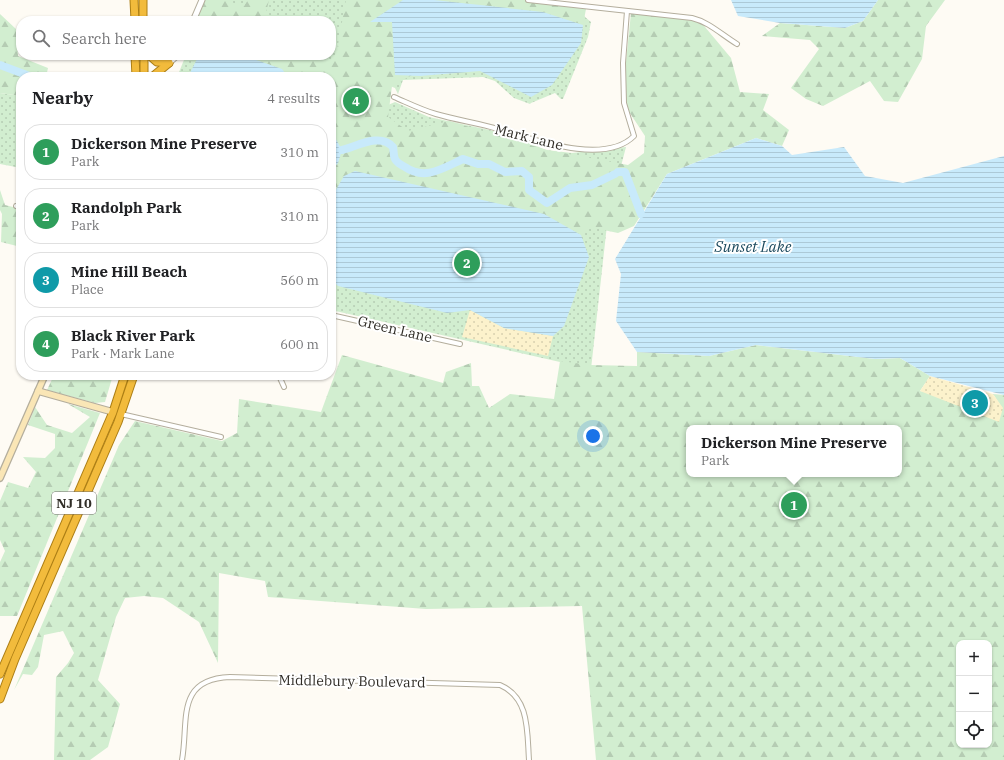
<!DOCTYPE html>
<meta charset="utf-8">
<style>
:root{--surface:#fff;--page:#f6f6f6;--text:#202124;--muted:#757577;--line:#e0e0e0;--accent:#39817d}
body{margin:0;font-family:"IBM Plex Serif",serif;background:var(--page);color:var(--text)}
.controls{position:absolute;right:12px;bottom:12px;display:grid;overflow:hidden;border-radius:8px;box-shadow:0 1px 3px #0004}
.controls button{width:36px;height:36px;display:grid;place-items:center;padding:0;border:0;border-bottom:1px solid var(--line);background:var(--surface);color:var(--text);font:20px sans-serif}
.you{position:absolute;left:593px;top:436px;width:14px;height:14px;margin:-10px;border:3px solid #fff;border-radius:50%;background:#1a73e8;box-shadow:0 0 0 6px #1a73e833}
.badge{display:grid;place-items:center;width:26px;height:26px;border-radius:50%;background:var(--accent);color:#fff;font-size:13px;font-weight:700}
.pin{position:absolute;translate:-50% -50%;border:2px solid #fff;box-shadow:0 1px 4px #0006}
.popup{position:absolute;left:686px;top:425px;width:216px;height:52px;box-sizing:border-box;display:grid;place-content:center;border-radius:8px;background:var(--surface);filter:drop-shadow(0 1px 3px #0005);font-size:13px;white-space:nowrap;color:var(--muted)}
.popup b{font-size:15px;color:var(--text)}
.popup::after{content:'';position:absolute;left:50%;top:100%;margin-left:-8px;border:8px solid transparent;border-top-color:var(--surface)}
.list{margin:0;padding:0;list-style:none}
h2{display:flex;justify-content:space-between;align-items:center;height:52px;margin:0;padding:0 16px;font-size:17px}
h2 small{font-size:13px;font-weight:400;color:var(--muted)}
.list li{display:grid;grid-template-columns:26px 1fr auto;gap:12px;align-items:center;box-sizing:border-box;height:56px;margin:0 8px 8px;padding:0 8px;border:1px solid var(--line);border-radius:16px}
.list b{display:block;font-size:15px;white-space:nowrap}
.list p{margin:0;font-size:13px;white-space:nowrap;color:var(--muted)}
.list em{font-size:13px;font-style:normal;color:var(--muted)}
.icon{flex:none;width:22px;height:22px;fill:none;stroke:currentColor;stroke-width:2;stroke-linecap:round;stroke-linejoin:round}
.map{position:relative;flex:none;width:1004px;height:760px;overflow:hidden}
.search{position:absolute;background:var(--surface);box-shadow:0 1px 3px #0004;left:16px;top:16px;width:320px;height:44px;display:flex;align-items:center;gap:10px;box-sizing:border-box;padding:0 14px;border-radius:16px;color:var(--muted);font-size:15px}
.panel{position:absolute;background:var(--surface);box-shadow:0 1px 3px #0004;left:16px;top:72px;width:320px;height:308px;border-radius:16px}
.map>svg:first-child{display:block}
.grass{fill:url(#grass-dots)}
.forest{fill:url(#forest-firs);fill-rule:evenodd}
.sand{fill:url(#sand-dots)}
.water{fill:url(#water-rules)}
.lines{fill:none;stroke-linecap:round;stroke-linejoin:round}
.river{stroke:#c8eafb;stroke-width:8}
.minor-casing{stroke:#b4ae9d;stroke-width:6}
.tertiary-casing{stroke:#b4ae9d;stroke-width:7}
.secondary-casing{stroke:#b4ae9d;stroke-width:8}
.trunk-casing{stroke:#ac7e15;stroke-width:9}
.minor{stroke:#fff;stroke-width:4}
.tertiary{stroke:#fff;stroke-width:5}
.secondary{stroke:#fae6b6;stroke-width:5.5}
.trunk{stroke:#f2bb3c;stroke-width:7}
.labels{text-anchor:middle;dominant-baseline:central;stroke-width:4;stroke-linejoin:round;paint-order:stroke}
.shield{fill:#fff;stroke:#6e6c68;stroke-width:1}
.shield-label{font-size:13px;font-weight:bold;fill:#302d27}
.street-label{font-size:14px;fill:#302d27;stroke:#fff}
.water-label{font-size:15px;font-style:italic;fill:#1b495d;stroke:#fff}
</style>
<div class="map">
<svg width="1004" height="760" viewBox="0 0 1004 760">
<defs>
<pattern id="grass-dots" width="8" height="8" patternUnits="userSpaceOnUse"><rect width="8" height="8" fill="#d2eed0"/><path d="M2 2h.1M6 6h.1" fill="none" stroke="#b5ccb3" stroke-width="1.8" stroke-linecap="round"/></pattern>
<pattern id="forest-firs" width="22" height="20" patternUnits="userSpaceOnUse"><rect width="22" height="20" fill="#d2eed0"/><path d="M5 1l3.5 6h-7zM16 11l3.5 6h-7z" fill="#b5ccb3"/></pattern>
<pattern id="sand-dots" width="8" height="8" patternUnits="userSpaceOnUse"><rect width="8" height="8" fill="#fcf2cc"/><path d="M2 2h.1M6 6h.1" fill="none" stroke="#d8d0af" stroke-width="1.8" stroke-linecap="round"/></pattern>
<pattern id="water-rules" width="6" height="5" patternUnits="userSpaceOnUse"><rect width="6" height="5" fill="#c8eafb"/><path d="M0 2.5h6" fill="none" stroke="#acc9d7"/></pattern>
</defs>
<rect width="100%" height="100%" fill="#fefbf4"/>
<g class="grass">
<polygon points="209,0 479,0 579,12 591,22 588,37 563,99 561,99 555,93 531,103 530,104 514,98 495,81 483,77 403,80 398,94 395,88 390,86 388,105 395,102 429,117 508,134 546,150 572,153 626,147 608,216 591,369 331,310 331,77 177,77 186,55 331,55 331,21 201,21"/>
<polygon points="0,93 21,96 21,168 0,164"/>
</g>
<g class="forest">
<polygon points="204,0 223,0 244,6 248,0 269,0 265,17 272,21 196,21"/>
<polygon points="346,0 403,0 370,22 392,22 395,75 412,75 392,86 388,117 408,131 449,121 547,150 628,165 644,153 645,136 622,101 631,13 700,21 731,58 740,92 769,94 763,110 789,130 782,146 756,138 667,174 634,226 618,233 589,227 581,235 544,214 343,176 331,198 331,171 338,163 342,150 333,134 331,77 288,77 282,69 242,55 306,55 335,61"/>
<polygon points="434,0 529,0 529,2 586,9 583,25 543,12"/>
<polygon points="878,0 945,0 926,26 922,59 898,102 884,101 870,81 823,106 806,99 791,88 819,49 810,40 762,36 780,23 845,28 863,21"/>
<polygon points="0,14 16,29 18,56 48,68 46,77 21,77 21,96 0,93"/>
<polygon points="0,190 5,205 21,209 21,247 1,242 2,214 0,210"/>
<path d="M756,345l119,14 25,-1 30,18 -10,15 82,17 -9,-14 11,1v365h-408l-14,-154 -156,3 -158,-12 -3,-16 -46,-8 -1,90 -19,-41 -36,-24 -19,-2 -19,2 -9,19 -18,63 22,24 -12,43 -18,13h-36l2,-83 12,-14 6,-10 -11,-22 -19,4 -6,32 -6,8 -9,-1 -9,16 105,-245 16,-24 87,20 15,-8 2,-34 82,13 21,-57 101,28 3,-11 25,-9 1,23h7l10,22 21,-14 44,5 6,-38 30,4 47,1v-14l72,4zM689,428h210v46h-210zM959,643h30v102h-30z"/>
<polygon points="54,375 113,375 105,402 95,403 47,390"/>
<polygon points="68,404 100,413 17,616 0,616 0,562 5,551 0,540 0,501 8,482 28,488 36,472 23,457 45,458 55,448 55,434 28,425 35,407 47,425 72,433 90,417"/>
</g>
<g class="sand">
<polygon points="470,310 504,328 553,336 548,356 462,337"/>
<polygon points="930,376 993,394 1003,408 999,422 920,391"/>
</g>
<g class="water">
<polygon points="403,0 434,0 543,12 583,25 581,43 552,85 531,97 480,71 420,76 395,75 392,22 370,22"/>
<polygon points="731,0 878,0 863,21 845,28 780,23 738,16"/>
<polygon points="205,55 242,55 282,69 288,77 188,77 198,57"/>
<polygon points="331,101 333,101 333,134 342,150 338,163 331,171"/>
<polygon points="756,138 782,146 792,155 844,147 865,176 903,183 1004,156 1004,395 930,376 900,358 875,359 756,345 709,356 637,352 616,321 621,274 615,259 667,174"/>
<polygon points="355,171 544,214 581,235 589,257 564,326 553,336 504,328 470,310 447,313 338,286 331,279 331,198 344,176"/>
</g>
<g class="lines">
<g class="river">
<polyline points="0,65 32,77"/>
<path d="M342,150c14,-3 38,-18 51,-3 1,4 0,8 2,12 2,4 6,6 10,8 20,14 38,1 58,-8l15,5h11l16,8 17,-1 7,6v13l18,13 23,-15 22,-3 23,-11"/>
<polyline points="618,172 625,172 641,214"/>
</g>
<defs>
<g id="minor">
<path d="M528,0l164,18c17,4 30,17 45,26"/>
<path d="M394,97c14,6 28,13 42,17 20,6 42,9 62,15 35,10 106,37 136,7l-10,-33 -1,-40 4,-52"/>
<polyline points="16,206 21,207"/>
<polyline points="331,315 460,344"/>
<polyline points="281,375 280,378 284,387"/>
<polyline points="121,414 221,437"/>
<path d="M182,760c7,-39 -7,-81 48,-83l270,8c30,13 27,47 29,75"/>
</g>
<g id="tertiary">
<polyline points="193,21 202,0"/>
<polyline points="169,63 178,55"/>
</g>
<g id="secondary">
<polyline points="38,391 113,412"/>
<polyline points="0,478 45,375"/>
</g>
<g id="trunk">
<polyline points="134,0 135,21"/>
<polyline points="143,0 143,21"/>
<polyline points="135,55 136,77"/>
<polyline points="144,55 144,77"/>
<polyline points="149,55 157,62 169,63"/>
<polyline points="152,77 169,63"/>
<polyline points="0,674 113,412 125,375"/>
<polyline points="0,699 15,659 118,422 134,375"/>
</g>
</defs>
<use href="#minor" class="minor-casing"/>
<use href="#tertiary" class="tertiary-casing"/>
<use href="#secondary" class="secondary-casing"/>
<use href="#trunk" class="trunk-casing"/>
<use href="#minor" class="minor"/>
<use href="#tertiary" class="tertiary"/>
<use href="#secondary" class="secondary"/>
<use href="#trunk" class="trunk"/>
</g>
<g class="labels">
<rect class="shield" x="52" y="492" width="44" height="22" rx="3"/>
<g class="shield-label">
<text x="74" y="503">NJ 10</text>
</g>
<g class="street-label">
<text transform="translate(529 137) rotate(14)">Mark Lane</text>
<text transform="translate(395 329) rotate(13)">Green Lane</text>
<text transform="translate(352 681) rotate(1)">Middlebury Boulevard</text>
</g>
<g class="water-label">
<text x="753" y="246">Sunset Lake</text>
</g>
</g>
</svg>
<div class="controls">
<button>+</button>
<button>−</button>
<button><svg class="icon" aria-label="locate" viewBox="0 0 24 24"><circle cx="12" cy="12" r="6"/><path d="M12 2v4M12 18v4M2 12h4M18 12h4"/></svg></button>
</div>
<div class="you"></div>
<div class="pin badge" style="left:794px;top:505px;background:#2e9e5b">1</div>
<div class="popup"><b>Dickerson Mine Preserve</b>Park</div>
<div class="pin badge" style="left:467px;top:263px;background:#2e9e5b">2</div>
<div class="pin badge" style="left:975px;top:403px;background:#0f9aa8">3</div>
<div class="pin badge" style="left:356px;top:101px;background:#2e9e5b">4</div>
<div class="search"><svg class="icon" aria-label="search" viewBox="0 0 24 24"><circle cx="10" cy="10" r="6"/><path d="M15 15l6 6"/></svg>Search here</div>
<section class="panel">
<h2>Nearby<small>4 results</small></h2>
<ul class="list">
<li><span class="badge" style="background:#2e9e5b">1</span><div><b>Dickerson Mine Preserve</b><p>Park</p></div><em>310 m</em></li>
<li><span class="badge" style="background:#2e9e5b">2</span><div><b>Randolph Park</b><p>Park</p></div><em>310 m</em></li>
<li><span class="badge" style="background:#0f9aa8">3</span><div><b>Mine Hill Beach</b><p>Place</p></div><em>560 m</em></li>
<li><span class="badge" style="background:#2e9e5b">4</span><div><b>Black River Park</b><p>Park · Mark Lane</p></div><em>600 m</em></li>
</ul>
</section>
</div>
